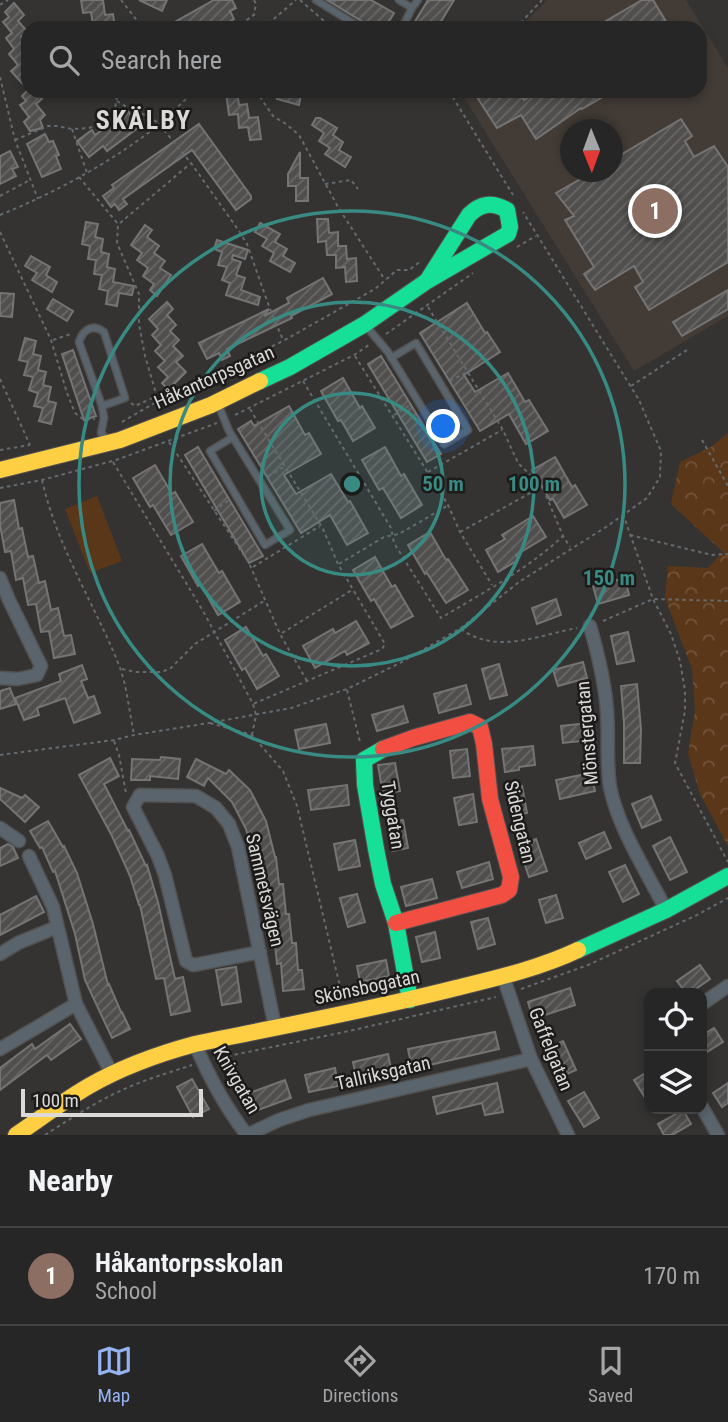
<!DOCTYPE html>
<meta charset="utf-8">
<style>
:root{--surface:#272626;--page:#333232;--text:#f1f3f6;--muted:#a4a5a7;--line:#434343;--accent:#95b2f1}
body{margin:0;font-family:"Roboto Condensed",sans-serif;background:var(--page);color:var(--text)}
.controls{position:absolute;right:21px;bottom:21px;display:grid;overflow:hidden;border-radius:14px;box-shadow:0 4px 10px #0003}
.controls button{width:63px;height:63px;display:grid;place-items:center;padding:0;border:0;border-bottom:2px solid var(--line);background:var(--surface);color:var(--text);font:35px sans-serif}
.compass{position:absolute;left:560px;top:119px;width:63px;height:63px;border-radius:50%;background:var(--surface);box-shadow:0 4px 10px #0003;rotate:179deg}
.scale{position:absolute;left:21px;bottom:18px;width:182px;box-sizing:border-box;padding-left:7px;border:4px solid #dbdad8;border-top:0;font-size:19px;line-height:24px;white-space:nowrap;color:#dbdad8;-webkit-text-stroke:5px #1c1b1a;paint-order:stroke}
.you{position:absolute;left:444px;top:427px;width:24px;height:24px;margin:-18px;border:5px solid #fff;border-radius:50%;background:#1a73e8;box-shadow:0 0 0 10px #1a73e833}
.badge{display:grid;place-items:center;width:46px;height:46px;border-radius:50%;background:var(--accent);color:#fff;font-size:23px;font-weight:700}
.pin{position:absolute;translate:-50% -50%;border:4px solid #fff;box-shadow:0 2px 7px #0006}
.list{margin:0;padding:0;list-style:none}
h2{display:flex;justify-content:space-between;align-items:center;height:91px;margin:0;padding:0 28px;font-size:30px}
h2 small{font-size:23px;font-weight:400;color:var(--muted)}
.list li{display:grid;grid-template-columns:46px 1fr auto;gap:21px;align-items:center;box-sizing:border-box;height:98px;padding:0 28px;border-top:2px solid var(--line)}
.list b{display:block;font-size:26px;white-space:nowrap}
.list p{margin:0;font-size:23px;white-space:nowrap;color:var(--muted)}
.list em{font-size:23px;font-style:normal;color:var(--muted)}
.icon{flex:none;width:38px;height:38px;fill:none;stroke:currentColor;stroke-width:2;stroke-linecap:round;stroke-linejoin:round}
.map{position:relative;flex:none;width:728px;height:1135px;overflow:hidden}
.search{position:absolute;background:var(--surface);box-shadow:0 4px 10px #0003;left:21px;right:21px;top:21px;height:77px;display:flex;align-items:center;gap:18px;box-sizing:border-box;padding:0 24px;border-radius:21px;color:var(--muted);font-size:26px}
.sheet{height:189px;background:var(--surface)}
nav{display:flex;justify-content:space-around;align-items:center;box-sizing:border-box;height:98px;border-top:2px solid var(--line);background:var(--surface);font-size:19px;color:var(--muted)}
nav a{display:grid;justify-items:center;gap:4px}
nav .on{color:var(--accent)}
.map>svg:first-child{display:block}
.built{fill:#423b36;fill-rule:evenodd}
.forest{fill:url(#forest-crowns)}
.garden{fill:#5b3719}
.building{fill:url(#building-hatch);stroke:#757474;stroke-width:2}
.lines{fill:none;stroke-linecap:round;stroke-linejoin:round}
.lane-casing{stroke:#525150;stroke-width:9}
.street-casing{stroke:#525150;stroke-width:15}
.fast-casing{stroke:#525150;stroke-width:18}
.slow-casing{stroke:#525150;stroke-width:18}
.jam-casing{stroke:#525150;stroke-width:18}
.path{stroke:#646a6e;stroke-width:2;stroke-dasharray:3.5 3.5;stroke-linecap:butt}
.lane{stroke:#59646c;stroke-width:6}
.street{stroke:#59646c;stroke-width:12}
.fast{stroke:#16e098;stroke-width:16}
.slow{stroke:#ffcf43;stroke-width:16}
.jam{stroke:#f24e42;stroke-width:16}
.ring{fill:none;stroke:#388a83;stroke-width:3.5}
.labels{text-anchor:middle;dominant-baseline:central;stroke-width:5;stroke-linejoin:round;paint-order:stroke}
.street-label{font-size:19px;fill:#dbdad8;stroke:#1c1b1a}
.district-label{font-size:26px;font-weight:bold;letter-spacing:2px;fill:#dbdad8;stroke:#1c1b1a}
.centre{fill:#388a83;stroke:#1c1b1a;stroke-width:3.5}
.ring-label{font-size:21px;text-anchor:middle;font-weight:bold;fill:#388a83;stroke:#1c1b1a;stroke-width:5;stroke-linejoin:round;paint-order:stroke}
</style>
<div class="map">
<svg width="728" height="1135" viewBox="0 0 728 1135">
<defs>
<pattern id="forest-crowns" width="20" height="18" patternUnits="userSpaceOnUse" patternTransform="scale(1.75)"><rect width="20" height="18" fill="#5b3719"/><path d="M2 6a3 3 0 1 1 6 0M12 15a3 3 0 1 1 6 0" fill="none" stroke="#72533a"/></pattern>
<pattern id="building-hatch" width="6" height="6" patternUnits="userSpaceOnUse" patternTransform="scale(1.75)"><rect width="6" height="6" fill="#504f4e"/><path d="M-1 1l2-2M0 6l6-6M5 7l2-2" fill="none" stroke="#696867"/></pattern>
</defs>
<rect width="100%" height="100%" fill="#343332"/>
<path class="built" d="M547,0h139l42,68v248l-94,55 -174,-280h240v-63h-180zM570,130h42v42h-42z"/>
<polygon class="forest" points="728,433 728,846 700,794 688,753 695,711 692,669 665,598 668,566 708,568 723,552 671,504 680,462 711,447"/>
<polygon class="garden" points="97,496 122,561 90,573 65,509"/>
<g class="building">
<polygon points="81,0 103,0 105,15 113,14 115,28 102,28 102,24 93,25 91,12 83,13"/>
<polygon points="139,0 167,0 162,11"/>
<polygon points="214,0 232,0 236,8 230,11 234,19 218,28 164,28"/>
<polygon points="327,0 371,0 394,13 385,28 373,28"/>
<polygon points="428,0 454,0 437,28 411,28"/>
<polygon points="642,0 653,0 670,28 594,28"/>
<polygon points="14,3 24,15 18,21 27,31 21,37 28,45 28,90 11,71 18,65 9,54 14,49 6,38 12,33 3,22 9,17 5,12"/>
<polygon points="27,91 35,91 42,99 36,104 45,115 40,120 43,128 30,131 24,122 29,117 20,105 26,101 22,96"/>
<polygon points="237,91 239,105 247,104 249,118 258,117 261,139 250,140 248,127 239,128 238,114 229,115 226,93"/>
<polygon points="279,91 301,95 299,105 277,99"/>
<polygon points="473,91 519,91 524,100 538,91 613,91 582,109 581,108 536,139 521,115 497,128"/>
<polygon points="128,111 139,127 107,151 103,146 89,157 77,141 92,130 95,135"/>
<polygon points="316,118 320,118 337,128 333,135 343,142 339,150 351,157 345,167 325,154 330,148 319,141 324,133 312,125"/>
<polygon points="681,119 692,136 685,141 694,157 714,146 728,167 728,262 649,310 635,287 643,282 634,266 595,290 584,274 594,267 565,220 574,216 556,193 593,172 612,172 612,160"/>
<polygon points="199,124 251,196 251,199 236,210 192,150 123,199 127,204 119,210 115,204 111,207 103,196 114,188 112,185"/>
<polygon points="45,134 49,142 53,141 59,155 56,156 61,169 42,177 27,144"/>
<polygon points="10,151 18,167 12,169 16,176 0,184 0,156"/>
<polygon points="300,152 300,178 308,178 308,201 296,201 296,186 288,186 288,174"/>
<polygon points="317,219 328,219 329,233 338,232 338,246 346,246 347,259 356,258 357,281 346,282 345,267 336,268 336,255 327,255 326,241 318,242"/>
<polygon points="86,222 98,224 95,237 103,239 101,252 109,254 107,267 115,269 113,282 134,286 132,295 119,293 117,306 106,304 108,291 99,289 102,275 94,274 96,260 88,259 90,246 82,244"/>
<polygon points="260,223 280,234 275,242 287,249 283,256 295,263 290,272 270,261 274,253 262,246 267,239 255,232"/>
<polygon points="145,225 152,230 147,237 159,246 154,253 165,261 160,268 171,275 157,296 150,290 154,284 143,276 148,268 137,260 142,253 131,245"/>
<polygon points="217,240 248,250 245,259 233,255 232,259 241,262 236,275 245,278 241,290 260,297 258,305 226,295 230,283 222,280 227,267 218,265 222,252 214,249"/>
<polygon points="31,256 50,267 46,275 57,282 52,292 32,280 37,273 25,266"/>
<polygon points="323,278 332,294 291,316 292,318 227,349 230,356 222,360 219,353 207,359 199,343 269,309 264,316 289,303 287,298"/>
<polygon points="728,290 728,309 682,336 673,322"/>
<polygon points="0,293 14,294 12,317 0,316"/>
<polygon points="53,299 73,311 67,321 47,309"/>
<polygon points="167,302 173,309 167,315 176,325 170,331 179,340 173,346 183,356 176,362 186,372 168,390 162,383 168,377 158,367 165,361 155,351 161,345 152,335 158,329 149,319"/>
<polygon points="467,303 485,333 487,332 500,352 464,375 475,392 508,373 525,402 529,400 548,431 526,444 509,414 480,431 420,333"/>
<polygon points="25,338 36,341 33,354 41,356 38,370 46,372 43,385 51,387 48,401 56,403 51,424 39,421 43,408 34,406 38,393 29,390 33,377 24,375 28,362 19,360"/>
<polygon points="73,350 96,416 84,420 62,354"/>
<polygon points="381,356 441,454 427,462 368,364"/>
<polygon points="343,378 360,408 362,406 375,428 353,441 341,420 338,421 321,391"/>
<polygon points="289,406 305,435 309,433 321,454 284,475 296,494 331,474 348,502 350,501 368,533 347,545 330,515 301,533 238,429 251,421 254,426"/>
<polygon points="198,447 263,556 249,563 185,455"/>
<polygon points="385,447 401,476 404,474 422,505 401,518 383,488 379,490 362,460"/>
<polygon points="555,457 572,487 575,485 587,505 564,518 553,499 550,500 532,470"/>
<polygon points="155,465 172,494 175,492 193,522 171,535 153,505 150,507 133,478"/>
<polygon points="14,500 19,529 22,528 28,557 33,556 39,583 45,581 51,610 58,608 64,636 71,635 75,654 54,658 49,631 41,632 36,604 28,605 23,578 16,580 11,551 5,552 0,525 0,503"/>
<polygon points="533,516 546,537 516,555 518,560 498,572 486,550 505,539 502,535"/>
<polygon points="430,532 446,560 448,559 468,590 446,603 427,573 425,574 408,545"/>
<polygon points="202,544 219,573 222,571 240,602 218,615 201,585 198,586 181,556"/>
<polygon points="375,557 392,587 395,585 413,616 391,628 374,599 371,601 353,570"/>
<polygon points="625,578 629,595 598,604 593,586"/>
<polygon points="556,599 561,615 537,624 532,608"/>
<polygon points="356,621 369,643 347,655 345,651 315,668 303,646 333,629 335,633"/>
<polygon points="246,627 263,656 266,654 279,676 257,689 245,668 242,670 225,640"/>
<polygon points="628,632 634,661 617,664 611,636"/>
<polygon points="583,662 587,678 558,686 553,670"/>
<polygon points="499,664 507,695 490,699 482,669"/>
<polygon points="82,665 87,679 81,681 88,698 94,696 100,713 74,723 65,698 37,708 39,715 24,720 15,698 61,681 59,674"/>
<polygon points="637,684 641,729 640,763 624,763 624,723 621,686"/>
<polygon points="466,685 471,704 439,713 434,694"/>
<polygon points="10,688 16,704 0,709 0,691"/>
<polygon points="403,706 408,722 377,731 372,715"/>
<polygon points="588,723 590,740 563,743 561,726"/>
<polygon points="326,724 330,743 299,749 295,730"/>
<polygon points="533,746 535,765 519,767 519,770 505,772 502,749"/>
<polygon points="467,749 470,776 453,778 450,751"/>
<polygon points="161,757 180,759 178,779 150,776 150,780 131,780 132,759 160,760"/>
<polygon points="110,758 119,776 104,784 128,831 129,830 146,866 147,865 158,902 175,979 183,977 190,1011 171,1015 164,978 156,979 140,905 139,905 130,876 112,836 79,775"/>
<polygon points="196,759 226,774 229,770 250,790 266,821 275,857 276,857 279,884 283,884 286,914 289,914 292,943 296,943 298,970 302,970 304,989 283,991 281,963 277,964 274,934 270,935 267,905 264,905 261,877 257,878 254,849 252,850 246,829 232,802 208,778 204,786 187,777"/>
<polygon points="395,763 400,791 383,794 378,765"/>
<polygon points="591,773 595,791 560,799 556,780"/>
<polygon points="347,785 349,805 311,810 308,790"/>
<polygon points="522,786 527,813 511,816 506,789"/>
<polygon points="0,788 22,798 25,795 39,807 25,822 0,799"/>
<polygon points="473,794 477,822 459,825 454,798"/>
<polygon points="651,796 661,820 642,828 632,804"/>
<polygon points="403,820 408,848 392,851 387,823"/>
<polygon points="48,821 63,847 64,846 77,873 93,924 108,985 109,984 121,1012 122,1012 130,1029 112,1038 85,980 75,934 55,871 53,872 42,847 40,848 30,831"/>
<polygon points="604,832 611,848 586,859 579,843"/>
<polygon points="670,837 687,872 670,880 653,846"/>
<polygon points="536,839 547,871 529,877 518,845"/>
<polygon points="355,840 360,866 339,870 334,844"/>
<polygon points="8,844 13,847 18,858 0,866 0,848"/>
<polygon points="489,862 493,879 462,888 457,872"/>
<polygon points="625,865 639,894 623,902 609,872"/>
<polygon points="432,879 437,898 406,906 401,887"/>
<polygon points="357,894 365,922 348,927 340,898"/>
<polygon points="556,895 563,918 546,923 539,900"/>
<polygon points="36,896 44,912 0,935 0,915"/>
<polygon points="488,918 495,944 478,949 471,922"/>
<polygon points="435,932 440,958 422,962 416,937"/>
<polygon points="386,960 389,976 360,982 357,966"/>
<polygon points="700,965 710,979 690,993 686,993 677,981"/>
<polygon points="236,967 241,1002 222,1005 216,970"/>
<polygon points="570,988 575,1005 533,1019 528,1002"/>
<polygon points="70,1024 81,1039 51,1060 47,1055 0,1090 0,1068 32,1044 35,1049"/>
<polygon points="714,1028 723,1042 702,1055 702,1035"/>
<polygon points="495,1032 499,1049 412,1069 408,1049"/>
<polygon points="563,1041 576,1070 558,1078 546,1049"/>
<polygon points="388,1054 392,1073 357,1081 353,1062"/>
<polygon points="335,1068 338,1086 309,1092 305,1075"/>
<polygon points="649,1071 649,1104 634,1080"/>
<polygon points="192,1079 209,1109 193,1117 177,1087"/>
<polygon points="285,1080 291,1098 250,1113 244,1095"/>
<polygon points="497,1083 503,1112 485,1115 482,1103 437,1114 433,1097"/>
<polygon points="728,1083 728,1103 722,1107 713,1093"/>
<polygon points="584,1092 599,1118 584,1127 568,1101"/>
<polygon points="683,1110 691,1124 672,1135 664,1135 658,1124"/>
</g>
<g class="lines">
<defs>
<g id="lane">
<polyline points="316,0 361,28"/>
<polyline points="399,0 412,8 418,0"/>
<polyline points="402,28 412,8"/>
<polyline points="366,326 388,352 444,444 468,430 416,343 391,358"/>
<polyline points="218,404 229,431 290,530 265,545 210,451 233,437"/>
<path d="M102,406l23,-8 -21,-66c-12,-9 -21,-2 -25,10l23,64 2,12 -3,15 8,8"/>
</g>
<g id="street">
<polyline points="0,578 9,600 41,666 37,675 18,679 0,678"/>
<path d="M590,626c8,28 15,56 17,85 2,25 -1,50 3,76 8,41 37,85 56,123"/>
<polyline points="0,828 19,841"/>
<polyline points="29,856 53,907 76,1004 112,1074"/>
<polyline points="260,952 199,964 193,965 186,961 165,875 158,856 133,807 140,795 196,796 216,808 229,824 238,847 275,1027"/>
<polyline points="0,954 18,943 57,927"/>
<polyline points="503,976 531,1059 568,1135"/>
<polyline points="702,1004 728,986"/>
<path d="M195,1044c14,33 30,63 52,91"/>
<polyline points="0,1049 76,1004"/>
<polyline points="702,1107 718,1135"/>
<polyline points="247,1135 279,1120 309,1110 531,1059"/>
</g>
<g id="fast">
<path d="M260,381l30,-14 75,-43 62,-43 81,-47 2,-7 -3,-17c-15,-8 -26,-7 -38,5l-42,66"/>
<polyline points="383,749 364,760 365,785 376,849 383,884 396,923 410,1000"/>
<polyline points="578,950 666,910 728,876"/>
</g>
<g id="slow">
<polyline points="0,470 120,440 211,405 260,381"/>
<path d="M16,1135c24,-16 47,-34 73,-49 33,-19 69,-32 106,-42 87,-18 175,-34 261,-56 41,-10 84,-20 122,-38"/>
</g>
<polyline id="jam" points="383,749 413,738 470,722 480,727 484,744 490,799 511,877 509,890 502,895 396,923"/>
</defs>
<use href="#lane" class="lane-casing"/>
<use href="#street" class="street-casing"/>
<use href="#fast" class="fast-casing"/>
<use href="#slow" class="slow-casing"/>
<use href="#jam" class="jam-casing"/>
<g class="path">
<polyline points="121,0 143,28"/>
<polyline points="300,0 332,28"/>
<polyline points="0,5 8,0"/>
<polyline points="235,28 254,15 256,4 254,0"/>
<polyline points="263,28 296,0"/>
<polyline points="516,28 542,0"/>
<polyline points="0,77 15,140 38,199"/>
<polyline points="256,91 273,116 286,124 299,135 338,207 385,280"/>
<polyline points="449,91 513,195"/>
<polyline points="117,101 125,106 152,118 159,124 191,163 239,231 247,244 270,309 283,340"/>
<polyline points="72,129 87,173"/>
<polyline points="15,140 48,126 57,126 72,129 89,128 103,122 115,108 118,91"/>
<polyline points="79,177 118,224 117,243 139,294 139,324 145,356 158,400"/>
<polyline points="325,184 351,180 358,189"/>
<polyline points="0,196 30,180"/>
<path d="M0,215c54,-22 104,-49 151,-84 15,-12 29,-27 44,-40"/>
<polyline points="120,223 190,164"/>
<polyline points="0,232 51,340 67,393 75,413 84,420 95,419"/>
<polyline points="517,247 536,236"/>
<polyline points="428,307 503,430 518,463 542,486 563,536 570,547"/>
<polyline points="386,334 473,273"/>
<polyline points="53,340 71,334"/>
<polyline points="355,356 448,505 460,532 492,585"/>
<polyline points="0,379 30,445"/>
<path d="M303,381l88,147 3,15 47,75c41,-25 87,-49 122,-82"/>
<polyline points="450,381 467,372"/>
<polyline points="631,386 687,350"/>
<polyline points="131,403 135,406 157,396"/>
<polyline points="250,409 323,529 338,564 385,644 382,649 253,704"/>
<polyline points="235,415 354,355 369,345"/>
<polyline points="394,415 410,405"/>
<polyline points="122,422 158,401 283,341 375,289 397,270 409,270 421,261"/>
<polyline points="702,440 728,486"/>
<polyline points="169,442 249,563 280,634 307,681"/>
<polyline points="0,450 30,445"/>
<polyline points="113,462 203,611 253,704 256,715 252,735"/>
<polyline points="428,472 502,430"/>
<polyline points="268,476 284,467"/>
<path d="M42,480c15,67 52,123 77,185 8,21 10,46 15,69"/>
<polyline points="0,488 42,480 116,460 217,423"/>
<polyline points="214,511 229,500"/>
<polyline points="623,514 653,599 671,634 680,661 685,691 685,711 675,763 728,862"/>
<polyline points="460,532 541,487"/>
<polyline points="630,535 712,555 728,554"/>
<polyline points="339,564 384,537 399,534 447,506"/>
<polyline points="253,567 320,526"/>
<polyline points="603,621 653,599 728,601"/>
<path d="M461,629c36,26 78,6 116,-1"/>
<polyline points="282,633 352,590"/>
<polyline points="122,669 136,672 160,672 170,669 195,644 264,601"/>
<polyline points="347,690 360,742"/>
<polyline points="210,723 252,735 283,771 297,806 343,999"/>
<polyline points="114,741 119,755 126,793"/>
<polyline points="0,755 114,740 134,735 209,723 291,708 347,689 400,663 461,628 519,582 606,527 647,498 660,477 661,451 639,400 523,212"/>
<polyline points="521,989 588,965 697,915 728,898"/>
<polyline points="214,1059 349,1031 496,997"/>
<path d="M45,1135c25,-16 49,-32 75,-44 23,-11 48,-18 72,-26"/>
</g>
<use href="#lane" class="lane"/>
<use href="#street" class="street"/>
<use href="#fast" class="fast"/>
<use href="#slow" class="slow"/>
<use href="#jam" class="jam"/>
</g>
<circle cx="352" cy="484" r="91" fill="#388a83" fill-opacity=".12"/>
<g class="ring">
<circle cx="352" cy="484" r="91"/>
<circle cx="352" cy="484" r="182"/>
<circle cx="352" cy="484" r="273"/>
</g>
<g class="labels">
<g class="street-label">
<text transform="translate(214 377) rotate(-24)">Håkantorpsgatan</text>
<text transform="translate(587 733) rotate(-95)">Mönstergatan</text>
<text transform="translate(393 815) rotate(81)">Tyggatan</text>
<text transform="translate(520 822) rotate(77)">Sidengatan</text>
<text transform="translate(265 890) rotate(77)">Sammetsvägen</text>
<text transform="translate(367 987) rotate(-12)">Skönsbogatan</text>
<text transform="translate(551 1049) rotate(68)">Gaffelgatan</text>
<text transform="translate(383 1073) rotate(-13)">Tallriksgatan</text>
<text transform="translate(237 1080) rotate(60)">Knivgatan</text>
</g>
<g class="district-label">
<text x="144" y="120">SKÄLBY</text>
</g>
</g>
<circle cx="352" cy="484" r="10" class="centre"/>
<g class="ring-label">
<text x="443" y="491">50 m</text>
<text x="534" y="491">100 m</text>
<text x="609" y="585">150 m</text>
</g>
</svg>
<div class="controls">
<button><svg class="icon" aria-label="locate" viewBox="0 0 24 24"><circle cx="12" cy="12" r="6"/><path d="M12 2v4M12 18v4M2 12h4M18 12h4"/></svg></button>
<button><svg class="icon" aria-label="layers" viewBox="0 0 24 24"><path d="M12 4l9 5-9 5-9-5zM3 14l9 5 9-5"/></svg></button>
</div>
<svg class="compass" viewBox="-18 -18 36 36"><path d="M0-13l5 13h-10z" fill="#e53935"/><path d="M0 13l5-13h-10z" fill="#a4a5a7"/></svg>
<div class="scale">100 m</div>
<div class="you"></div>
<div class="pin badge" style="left:655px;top:211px;background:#8d6e63">1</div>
<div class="search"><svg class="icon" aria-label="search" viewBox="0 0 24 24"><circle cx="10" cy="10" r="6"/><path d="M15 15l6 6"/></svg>Search here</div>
</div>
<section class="sheet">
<h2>Nearby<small></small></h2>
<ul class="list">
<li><span class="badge" style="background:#8d6e63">1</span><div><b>Håkantorpsskolan</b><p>School</p></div><em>170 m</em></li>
</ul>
</section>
<nav>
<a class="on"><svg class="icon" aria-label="map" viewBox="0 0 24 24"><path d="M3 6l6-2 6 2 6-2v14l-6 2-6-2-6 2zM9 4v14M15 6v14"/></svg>Map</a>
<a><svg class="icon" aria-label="directions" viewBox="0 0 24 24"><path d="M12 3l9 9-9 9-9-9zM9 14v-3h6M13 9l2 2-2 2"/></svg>Directions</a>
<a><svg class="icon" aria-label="saved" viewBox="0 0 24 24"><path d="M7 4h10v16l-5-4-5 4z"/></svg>Saved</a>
</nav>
